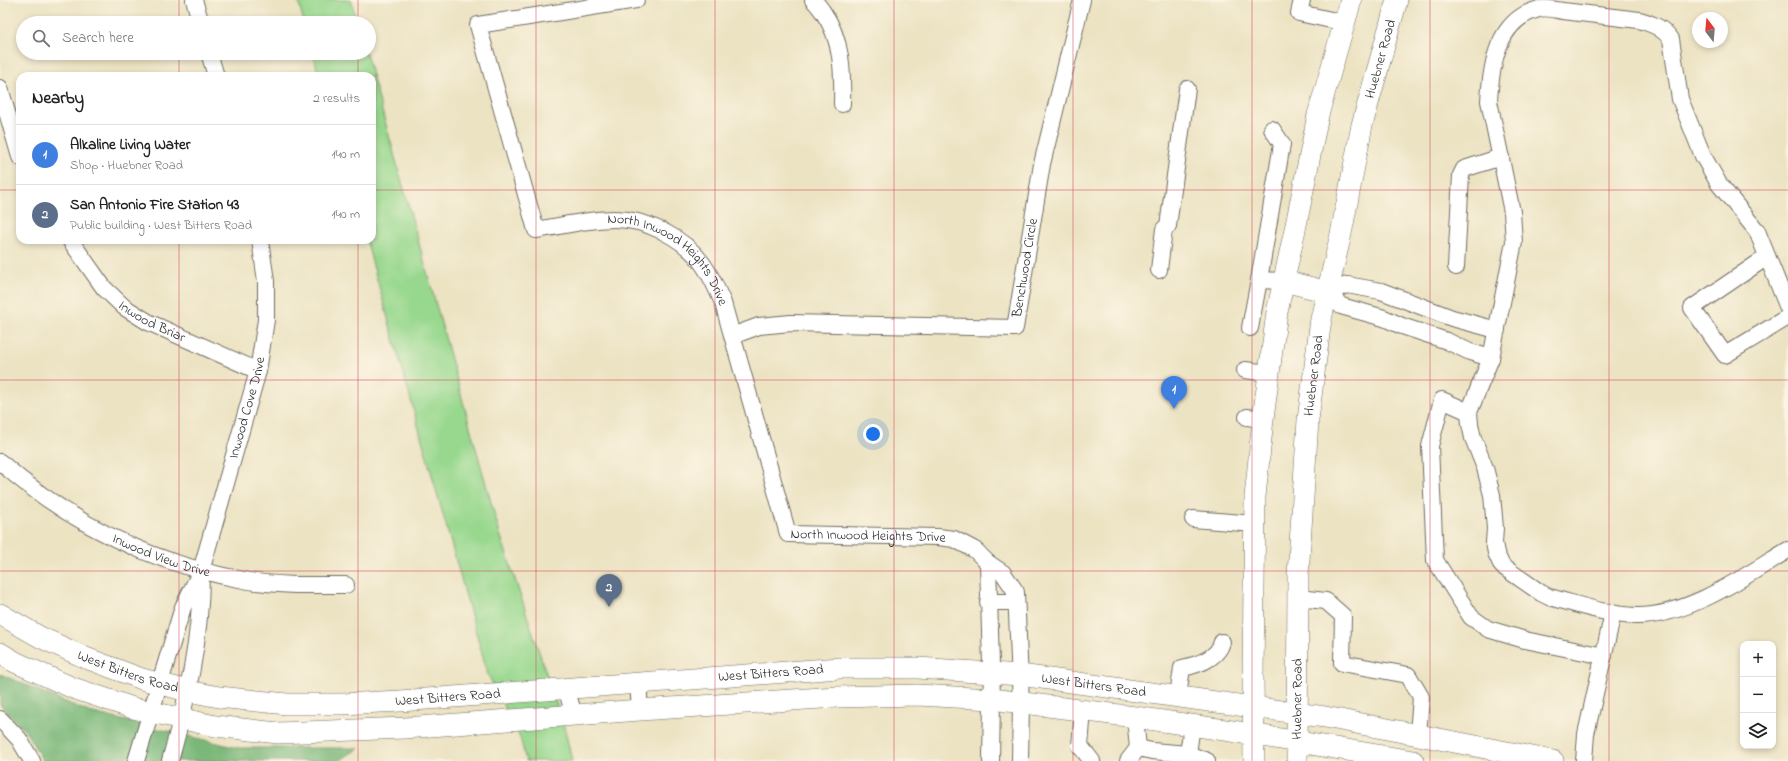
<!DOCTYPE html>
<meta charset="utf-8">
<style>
:root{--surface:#fff;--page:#f6f6f6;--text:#222;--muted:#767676;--line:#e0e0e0;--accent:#ea580c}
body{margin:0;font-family:"Indie Flower",sans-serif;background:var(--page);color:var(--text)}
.controls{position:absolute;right:12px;bottom:12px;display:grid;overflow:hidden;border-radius:8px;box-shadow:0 2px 6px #0003}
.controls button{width:36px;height:36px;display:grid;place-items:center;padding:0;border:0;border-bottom:1px solid var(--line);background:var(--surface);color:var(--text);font:20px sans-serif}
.compass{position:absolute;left:1692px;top:12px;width:36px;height:36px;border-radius:50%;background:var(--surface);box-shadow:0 2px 6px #0003;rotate:344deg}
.you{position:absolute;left:873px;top:434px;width:14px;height:14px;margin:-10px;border:3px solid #fff;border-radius:50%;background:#1a73e8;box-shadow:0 0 0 6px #1a73e833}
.badge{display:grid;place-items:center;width:26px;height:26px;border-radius:50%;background:var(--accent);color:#fff;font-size:13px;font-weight:700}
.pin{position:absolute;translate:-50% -33px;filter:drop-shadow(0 1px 2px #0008)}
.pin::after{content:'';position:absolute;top:21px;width:14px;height:12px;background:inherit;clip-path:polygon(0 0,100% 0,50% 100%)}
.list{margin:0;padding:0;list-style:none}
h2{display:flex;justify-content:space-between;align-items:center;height:52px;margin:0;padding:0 16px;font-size:17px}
h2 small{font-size:13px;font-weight:400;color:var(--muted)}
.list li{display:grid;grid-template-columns:26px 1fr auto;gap:12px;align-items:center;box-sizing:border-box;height:60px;padding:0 16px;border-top:1px solid var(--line)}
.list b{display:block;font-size:15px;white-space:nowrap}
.list p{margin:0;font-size:13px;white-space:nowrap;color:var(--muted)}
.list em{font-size:13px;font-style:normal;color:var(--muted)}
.icon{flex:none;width:22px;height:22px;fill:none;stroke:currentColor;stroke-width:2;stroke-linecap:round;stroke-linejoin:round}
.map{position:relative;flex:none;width:1788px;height:761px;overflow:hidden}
.search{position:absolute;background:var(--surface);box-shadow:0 2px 6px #0003;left:16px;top:16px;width:360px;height:44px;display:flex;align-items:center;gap:10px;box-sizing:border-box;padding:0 14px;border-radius:22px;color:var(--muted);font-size:15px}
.panel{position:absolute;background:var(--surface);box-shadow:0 2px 6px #0003;left:16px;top:72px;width:360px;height:172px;border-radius:12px}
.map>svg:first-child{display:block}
.green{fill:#98d88e;stroke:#62825c}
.forest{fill:#7ab879;stroke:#527252}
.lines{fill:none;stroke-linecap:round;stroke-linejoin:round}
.minor-casing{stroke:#6f6b60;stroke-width:18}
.major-casing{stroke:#6f6b60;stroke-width:22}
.minor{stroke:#fff;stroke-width:16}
.major{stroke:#fff;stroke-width:21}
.grid{fill:none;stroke:#d1495b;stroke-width:1;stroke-opacity:0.55}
.labels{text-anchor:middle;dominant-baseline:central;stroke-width:3;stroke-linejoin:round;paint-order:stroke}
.street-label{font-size:14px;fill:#2b2b2b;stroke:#fcf5e5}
</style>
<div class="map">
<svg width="1788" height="761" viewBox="0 0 1788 761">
<rect width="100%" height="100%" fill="#fcf5e5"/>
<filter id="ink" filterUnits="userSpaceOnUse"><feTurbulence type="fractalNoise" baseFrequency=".025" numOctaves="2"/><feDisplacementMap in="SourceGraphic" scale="8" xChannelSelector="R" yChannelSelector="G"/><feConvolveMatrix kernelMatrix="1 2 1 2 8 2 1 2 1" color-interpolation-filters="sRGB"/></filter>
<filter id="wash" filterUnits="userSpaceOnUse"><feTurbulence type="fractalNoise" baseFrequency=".012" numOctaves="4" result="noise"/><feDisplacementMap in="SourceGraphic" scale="16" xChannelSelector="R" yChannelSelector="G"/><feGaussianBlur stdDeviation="0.9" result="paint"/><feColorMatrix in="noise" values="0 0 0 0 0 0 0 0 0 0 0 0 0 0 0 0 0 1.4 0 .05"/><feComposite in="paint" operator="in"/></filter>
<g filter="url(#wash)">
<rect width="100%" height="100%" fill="#ece3c3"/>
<g class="green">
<polygon points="298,0 351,0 357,23 304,23"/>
<polygon points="313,53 366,53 499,531 565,730 572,761 526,761 520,737 488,675 366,240 372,240 372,76 319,76"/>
</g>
<polygon class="forest" points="0,674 89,712 238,748 359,748 339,761 43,761 26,732 0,705"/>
</g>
<g filter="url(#ink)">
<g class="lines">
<defs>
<g id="minor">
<polyline points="194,0 201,23"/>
<path id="s1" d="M636,0l-158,25 58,205c26,-4 52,-11 78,-11 32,0 69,18 88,44 9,12 15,26 21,40l65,231 150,3 16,2 21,11 13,13 15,10 13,19 5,111 -1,58"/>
<path d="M813,0c4,3 7,8 10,12 19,27 20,60 19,92"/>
<polyline points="1302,0 1299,13 1345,23"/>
<polyline points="209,53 216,76"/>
<polyline points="0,88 20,157"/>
<polyline points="1272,129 1282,144 1259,280 1284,281"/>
<path id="s2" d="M70,240l34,48 20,19 24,15 110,49"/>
<polyline points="1767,257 1692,308 1725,355 1788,317"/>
<polyline points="1456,267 1461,175 1464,169 1501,157"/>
<polyline points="1159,270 1164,229 1168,226 1187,89"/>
<path d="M1788,308l-31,-77 -38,-47 -16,-28 -23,-57 -9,-60c-8,-11 -18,-15 -32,-19 -25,-3 -51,-6 -76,-9 -7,-1 -17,-4 -24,-2 -41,10 -48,55 -50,92l23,111 2,30 -23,116 -22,54 1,12 3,14 12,30 7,27 3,33 -1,15 2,10 6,13 39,27 8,4c28,7 58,18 87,19 51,1 109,-40 152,-66"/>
<polyline points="1250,328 1259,280"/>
<path id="s3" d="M732,336l27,-10 32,-3 224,5 27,-164 40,-164"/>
<polyline points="1491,358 1470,352 1447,341 1402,326 1384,318 1341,306 1328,292 1347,285 1381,291 1452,318 1497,330"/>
<polyline points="1245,370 1268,373"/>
<polyline points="1469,412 1442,400 1430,446 1435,560 1471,617 1488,629 1525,640 1604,656"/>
<polyline points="1247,417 1263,419"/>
<path id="s4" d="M0,462c71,62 155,103 249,119 32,5 64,4 97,4"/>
<polyline points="1193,519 1255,524"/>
<polyline points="988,563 992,699 991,761"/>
<polyline points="1298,598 1326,601 1343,616 1342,663 1408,675 1421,697 1418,734"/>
<polyline points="988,602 1016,602"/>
<polyline points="638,682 640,710"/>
<polyline points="566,688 574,715"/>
<path d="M1178,696l4,-28c15,-3 36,-10 40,-26"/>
<polyline points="1083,710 1080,746 1092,761"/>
<polyline points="1135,717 1138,748 1152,751 1188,754 1207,761"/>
<polyline points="0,719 19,739 32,761"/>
<polyline points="1188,754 1192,725"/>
<path id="s5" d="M136,761l47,-154 18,-36 57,-200 8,-51v-39l-6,-41"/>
<path d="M170,761c17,-61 31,-123 31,-186"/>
<polyline points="1128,761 1138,748"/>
<polyline points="1584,761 1586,734 1613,613"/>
</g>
<g id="major">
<polyline points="1284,281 1328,292"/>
<path id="s6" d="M0,614l40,23 46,21 56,21 46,12 31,6 68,7h55l58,-3 440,-33h78l102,7 305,42 228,44"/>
<polyline points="0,653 15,662 73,688 133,708 215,726 278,733 405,728 640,710 837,697 917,695 992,699 1135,717 1232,731 1413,761"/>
<polyline points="1254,761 1253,676 1255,497 1263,419 1277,312 1296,225 1318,115 1351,0"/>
<path id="s7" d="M1297,761l1,-186 10,-155 13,-101 20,-85 21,-109 35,-125"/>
</g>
</defs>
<use href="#minor" class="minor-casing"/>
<use href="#major" class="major-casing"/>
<use href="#minor" class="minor"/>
<use href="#major" class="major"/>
</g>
</g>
<path class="grid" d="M179,0v23M358,0v23M536,0v761M715,0v761M894,0v761M1073,0v761M1252,0v761M1430,0v761M1609,0v761M179,53v23M358,53v23M0,190h20M372,190h1416M179,240v521M358,240v521M0,380h1788M0,571h1788"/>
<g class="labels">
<g class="street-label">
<text stroke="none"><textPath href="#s7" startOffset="710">Huebner Road</textPath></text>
<text stroke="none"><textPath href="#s1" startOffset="523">North Inwood Heights Drive</textPath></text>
<text stroke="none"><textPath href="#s3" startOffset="346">Benchwood Circle</textPath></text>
<text stroke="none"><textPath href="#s2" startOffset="118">Inwood Briar</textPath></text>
<text stroke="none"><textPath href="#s7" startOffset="386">Huebner Road</textPath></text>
<text stroke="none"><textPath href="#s5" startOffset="371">Inwood Cove Drive</textPath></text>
<text stroke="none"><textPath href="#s1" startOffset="919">North Inwood Heights Drive</textPath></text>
<text stroke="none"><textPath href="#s4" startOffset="188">Inwood View Drive</textPath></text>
<text stroke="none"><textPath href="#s6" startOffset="141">West Bitters Road</textPath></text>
<text stroke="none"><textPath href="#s6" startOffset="789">West Bitters Road</textPath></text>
<text stroke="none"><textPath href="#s6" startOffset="1113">West Bitters Road</textPath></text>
<text stroke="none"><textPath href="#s6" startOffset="465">West Bitters Road</textPath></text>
<text stroke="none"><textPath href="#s7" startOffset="62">Huebner Road</textPath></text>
</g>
</g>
</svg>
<div class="controls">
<button>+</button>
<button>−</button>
<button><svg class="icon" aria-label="layers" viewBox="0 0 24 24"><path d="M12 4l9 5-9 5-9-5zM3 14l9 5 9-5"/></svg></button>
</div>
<svg class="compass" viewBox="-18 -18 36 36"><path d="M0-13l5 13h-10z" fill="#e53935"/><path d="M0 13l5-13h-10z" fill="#767676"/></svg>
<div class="you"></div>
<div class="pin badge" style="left:1174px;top:409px;background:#3f7fe0">1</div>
<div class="pin badge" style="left:609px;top:607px;background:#5c6f8a">2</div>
<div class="search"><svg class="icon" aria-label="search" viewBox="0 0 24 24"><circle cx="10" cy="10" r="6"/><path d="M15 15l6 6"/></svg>Search here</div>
<section class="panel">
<h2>Nearby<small>2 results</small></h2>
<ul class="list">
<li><span class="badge" style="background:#3f7fe0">1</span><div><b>Alkaline Living Water</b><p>Shop · Huebner Road</p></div><em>140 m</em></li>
<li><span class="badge" style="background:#5c6f8a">2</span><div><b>San Antonio Fire Station 43</b><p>Public building · West Bitters Road</p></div><em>140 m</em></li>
</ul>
</section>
</div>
